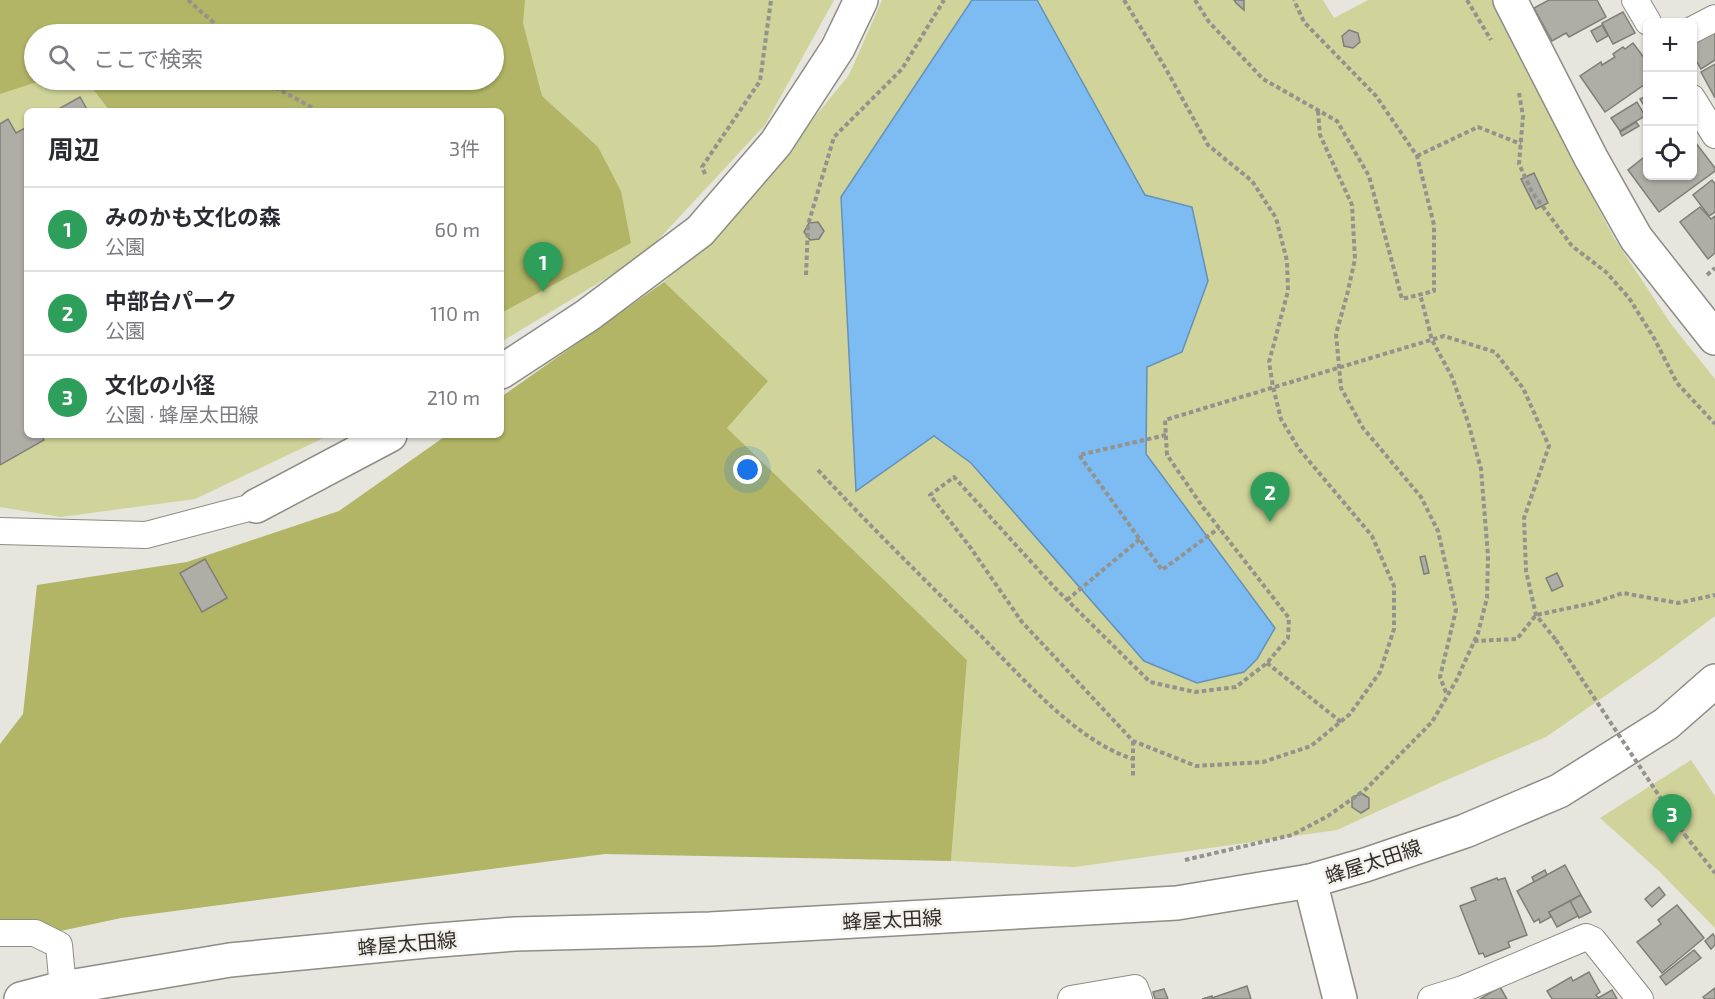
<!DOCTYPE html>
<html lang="ja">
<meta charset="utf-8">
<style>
:root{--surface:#fff;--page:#f7f7f7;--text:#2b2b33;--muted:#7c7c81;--line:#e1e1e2;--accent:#b45309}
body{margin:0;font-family:"Exo 2","Noto Sans JP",sans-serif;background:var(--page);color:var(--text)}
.controls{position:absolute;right:18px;top:18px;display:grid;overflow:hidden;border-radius:9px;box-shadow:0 2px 4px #0004}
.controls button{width:54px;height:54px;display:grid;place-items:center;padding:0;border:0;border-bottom:2px solid var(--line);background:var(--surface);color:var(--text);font:30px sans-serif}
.you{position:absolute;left:748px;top:470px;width:21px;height:21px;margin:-15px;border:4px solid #fff;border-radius:50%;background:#1a73e8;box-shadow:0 0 0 9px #1a73e833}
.badge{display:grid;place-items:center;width:39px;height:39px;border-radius:50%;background:var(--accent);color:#fff;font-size:20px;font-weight:700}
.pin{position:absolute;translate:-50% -50px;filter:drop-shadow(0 2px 3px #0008)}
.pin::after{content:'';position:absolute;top:32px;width:21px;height:18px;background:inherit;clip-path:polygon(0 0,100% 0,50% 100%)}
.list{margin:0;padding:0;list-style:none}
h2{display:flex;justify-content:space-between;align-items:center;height:78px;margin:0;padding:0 24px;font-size:26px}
h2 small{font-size:20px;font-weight:400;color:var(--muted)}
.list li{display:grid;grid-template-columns:39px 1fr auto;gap:18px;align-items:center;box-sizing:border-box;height:84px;padding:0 24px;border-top:2px solid var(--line)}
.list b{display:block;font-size:22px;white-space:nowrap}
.list p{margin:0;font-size:20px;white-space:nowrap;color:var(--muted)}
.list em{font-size:20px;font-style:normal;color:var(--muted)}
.icon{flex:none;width:33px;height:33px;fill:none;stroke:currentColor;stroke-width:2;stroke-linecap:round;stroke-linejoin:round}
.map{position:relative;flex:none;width:1715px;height:999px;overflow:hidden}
.search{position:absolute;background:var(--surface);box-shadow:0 2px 4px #0004;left:24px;top:24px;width:480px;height:66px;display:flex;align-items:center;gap:15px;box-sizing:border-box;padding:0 21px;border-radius:33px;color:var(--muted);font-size:22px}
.panel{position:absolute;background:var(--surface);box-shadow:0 2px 4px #0004;left:24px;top:108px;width:480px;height:330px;border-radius:9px}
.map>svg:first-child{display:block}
.green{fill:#d0d49a;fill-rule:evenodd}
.forest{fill:#b1b565}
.water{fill:#7dbbf3;stroke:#6691b7;stroke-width:1.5}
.building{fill:#aeada6;stroke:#7f7e77;stroke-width:1.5}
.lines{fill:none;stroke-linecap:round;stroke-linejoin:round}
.street-casing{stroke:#8d8c85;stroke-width:28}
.secondary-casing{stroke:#8d8c85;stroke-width:36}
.path{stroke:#93928d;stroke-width:4;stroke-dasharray:4.5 3;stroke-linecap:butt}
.street{stroke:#fff;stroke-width:26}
.secondary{stroke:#fff;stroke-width:33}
.path-bridge{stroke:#93928d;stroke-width:4;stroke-dasharray:4.5 3;stroke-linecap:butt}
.labels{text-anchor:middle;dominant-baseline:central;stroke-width:5;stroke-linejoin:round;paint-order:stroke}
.street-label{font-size:20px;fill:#2f2e2b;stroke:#f4f2eb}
</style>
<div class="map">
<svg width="1715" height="999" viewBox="0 0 1715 999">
<rect width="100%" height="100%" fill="#e6e5de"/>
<g class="green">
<path d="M0,0h834l-69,125 -122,131 -142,86v-231h-474v324h303l-135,64 -134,18 -61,-10zM34,34h460v46h-460z"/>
<polygon points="882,0 1323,0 1334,18 1368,0 1495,0 1565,145 1614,238 1671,324 1715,379 1715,616 1658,659 1546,737 1442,782 1337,830 1075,867 951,861 967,660 727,428 664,282 742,206 849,75"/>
<polygon points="1691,760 1715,796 1715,928 1659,871 1600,818"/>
</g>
<g class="forest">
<polygon points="0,0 525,0 523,23 542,96 598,147 621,191 631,243 501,313 501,111 110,111 86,80 494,80 494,34 34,34 34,80 43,80 0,94"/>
<polygon points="664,282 768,381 727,428 967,660 951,861 605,854 121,918 0,944 0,744 23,714 37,585 187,562 339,511 447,435 501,435 501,397"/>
</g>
<polygon class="water" points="972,0 1037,0 1145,195 1192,207 1208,281 1182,352 1147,367 1146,454 1275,628 1257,659 1244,672 1197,683 1144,661 971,463 934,436 856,491 841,197"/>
<g class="building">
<polygon points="1234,0 1244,0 1244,10 1236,3"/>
<polygon points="1549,0 1597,0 1606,17 1569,37 1566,33 1552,41 1534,8"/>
<polygon points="1623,12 1635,33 1613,44 1602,23"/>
<polygon points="1602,25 1608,36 1597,42 1591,31"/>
<polygon points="1349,30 1358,33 1360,42 1353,48 1344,46 1342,36"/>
<polygon points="1715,30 1715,60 1701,69 1692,54 1692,43"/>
<polygon points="1633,43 1648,63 1648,82 1605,112 1580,76 1601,62 1602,65 1615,57 1613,54 1623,47 1625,49"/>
<polygon points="1715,64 1715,98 1701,72"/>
<polygon points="1648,95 1648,112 1640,99"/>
<polygon points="80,97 88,111 55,111"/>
<polygon points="1637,102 1645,116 1620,131 1611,118"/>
<polygon points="8,119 16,133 27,127 27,435 41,435 44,440 0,465 0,124"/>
<polygon points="1636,122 1639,126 1622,136 1620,132"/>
<polygon points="1692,138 1715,168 1715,171 1659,212 1628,170 1648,154 1648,176 1692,176"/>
<polygon points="1534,173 1548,203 1536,209 1521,179"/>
<polygon points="1712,180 1715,184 1715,212 1709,216 1693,195"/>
<polygon points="1700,207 1711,219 1715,216 1715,253 1708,259 1680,222"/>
<polygon points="818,222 824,231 819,239 810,240 804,232 809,223"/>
<polygon points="1425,556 1429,573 1424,574 1420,557"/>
<polygon points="205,559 227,598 202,612 180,573"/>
<polygon points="1557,573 1563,586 1552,591 1546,578"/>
<polygon points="1361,793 1369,798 1369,808 1361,813 1352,807 1352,798"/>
<polygon points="1565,865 1581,895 1549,912 1551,917 1540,923 1539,919 1534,922 1517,891"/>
<polygon points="1545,870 1547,875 1534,882 1532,877"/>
<polygon points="1497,878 1498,880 1505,878 1527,935 1508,942 1510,947 1485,957 1483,953 1479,954 1460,906 1476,900 1471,888"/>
<polygon points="1659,887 1665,895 1652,907 1645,899"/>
<polygon points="1581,895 1591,912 1579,918 1570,901"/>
<polygon points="1570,901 1578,916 1557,927 1549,912"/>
<polygon points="1677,905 1704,938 1662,973 1637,942 1661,924 1658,920"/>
<polygon points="1713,934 1715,937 1715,945 1711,949 1705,941"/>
<polygon points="1694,950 1701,958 1666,985 1660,977"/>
<polygon points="1589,972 1600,992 1596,995 1599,999 1552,999 1547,991 1571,977 1573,981"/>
<polygon points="1247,986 1251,999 1202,999 1212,996 1212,998"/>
<polygon points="1500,987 1507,999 1480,999"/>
<polygon points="1715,988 1715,999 1705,999 1703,997"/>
<polygon points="1164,989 1168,999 1155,999 1153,992"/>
<polygon points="1612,990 1617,999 1599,999 1598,998"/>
</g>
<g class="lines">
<defs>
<g id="street">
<polyline points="1635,0 1648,22"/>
<polyline points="1692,30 1715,18"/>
<polyline points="1692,98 1715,135"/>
<polyline points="0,531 146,535 256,506"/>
<polyline points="0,933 35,933 59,945 63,988 67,999"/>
<polyline points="1071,999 1135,988 1139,999"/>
<polyline points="1431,999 1463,989 1586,937 1593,940 1640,999"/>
</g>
<g id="secondary">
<polyline points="1510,0 1591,158 1636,238 1715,338"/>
<polyline points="501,372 588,315 700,231 776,143 838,48 861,0"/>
<polyline points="256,506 390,435"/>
<polyline points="1310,881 1340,999"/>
<polyline points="21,999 63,988 230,960 426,941 515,934 710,929 1177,903 1310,881 1365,865 1465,831 1559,791 1666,724 1715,681"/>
</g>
</defs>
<use href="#street" class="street-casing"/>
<use href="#secondary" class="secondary-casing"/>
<g class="path">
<polyline points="188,0 213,22 221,34"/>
<polyline points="1124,0 1166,69 1208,145 1252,181 1276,218 1287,261 1288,291 1269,362 1273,387 1281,419 1299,449 1372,536 1394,586 1394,629 1380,672 1350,714 1311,746 1263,762 1196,766 1133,741 1022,622 970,547 930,495 954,477 1054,587 1150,682 1195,692 1236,687 1267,663 1288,638 1289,618 1202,506 1167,455 1165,420 1444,336 1495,352 1523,388 1549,446 1524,518 1526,571 1536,615 1556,640"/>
<polyline points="1195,0 1209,22 1263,79 1337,121 1369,176 1402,299 1434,291 1434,225 1417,156 1376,96 1304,22 1294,0"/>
<polyline points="1467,0 1491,40"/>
<polyline points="262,80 311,107 315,111"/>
<polyline points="1519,93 1523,116 1519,164 1532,192 1572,246 1606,272 1629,298 1654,338 1677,383 1715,424"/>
<polyline points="1318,111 1320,135 1352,205 1355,259 1347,295 1336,334 1341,388 1363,428 1421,497 1438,531 1456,610 1440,677 1447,695"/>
<polyline points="1417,156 1478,127 1521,144"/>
<polyline points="705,174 702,167 760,81 771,0"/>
<polyline points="806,275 808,225 834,137 902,69 944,0"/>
<polyline points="1707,275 1715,268"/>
<polyline points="1166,435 1079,455 1162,570 1219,528"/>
<path d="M818,470c50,54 102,105 154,157 45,44 101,113 161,132"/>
<polyline points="1067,600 1140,539"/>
<polyline points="1474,641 1517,639 1536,615 1593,603 1623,593 1678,603 1715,595"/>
<polyline points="1267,663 1341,722"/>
<polyline points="1133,741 1133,776"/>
<polyline points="1685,835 1715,873"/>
<polyline points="1185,860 1292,835 1328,816 1366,789 1432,722 1456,681 1478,633 1487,598 1488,556 1481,469 1468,422 1452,377 1432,340 1420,294"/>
</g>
<use href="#street" class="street"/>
<use href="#secondary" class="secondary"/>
<polyline class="path-bridge" points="1556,640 1685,835"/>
</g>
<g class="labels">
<g class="street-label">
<text transform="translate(1373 861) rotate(-18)">蜂屋太田線</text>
<text transform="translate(892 919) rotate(-3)">蜂屋太田線</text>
<text transform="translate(407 943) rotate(-5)">蜂屋太田線</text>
</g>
</g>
</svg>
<div class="controls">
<button>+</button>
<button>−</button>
<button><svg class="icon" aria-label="locate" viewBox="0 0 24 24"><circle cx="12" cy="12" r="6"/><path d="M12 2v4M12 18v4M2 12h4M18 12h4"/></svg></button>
</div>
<div class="you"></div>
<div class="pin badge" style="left:543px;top:292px;background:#2e9e5b">1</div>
<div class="pin badge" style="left:1270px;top:522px;background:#2e9e5b">2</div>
<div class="pin badge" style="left:1672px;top:844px;background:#2e9e5b">3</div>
<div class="search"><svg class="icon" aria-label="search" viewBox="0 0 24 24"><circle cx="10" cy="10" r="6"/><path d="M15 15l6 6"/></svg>ここで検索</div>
<section class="panel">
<h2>周辺<small>3件</small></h2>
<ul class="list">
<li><span class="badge" style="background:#2e9e5b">1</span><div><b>みのかも文化の森</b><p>公園</p></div><em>60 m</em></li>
<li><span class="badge" style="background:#2e9e5b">2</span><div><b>中部台パーク</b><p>公園</p></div><em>110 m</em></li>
<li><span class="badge" style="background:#2e9e5b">3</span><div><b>文化の小径</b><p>公園 · 蜂屋太田線</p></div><em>210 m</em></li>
</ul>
</section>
</div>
